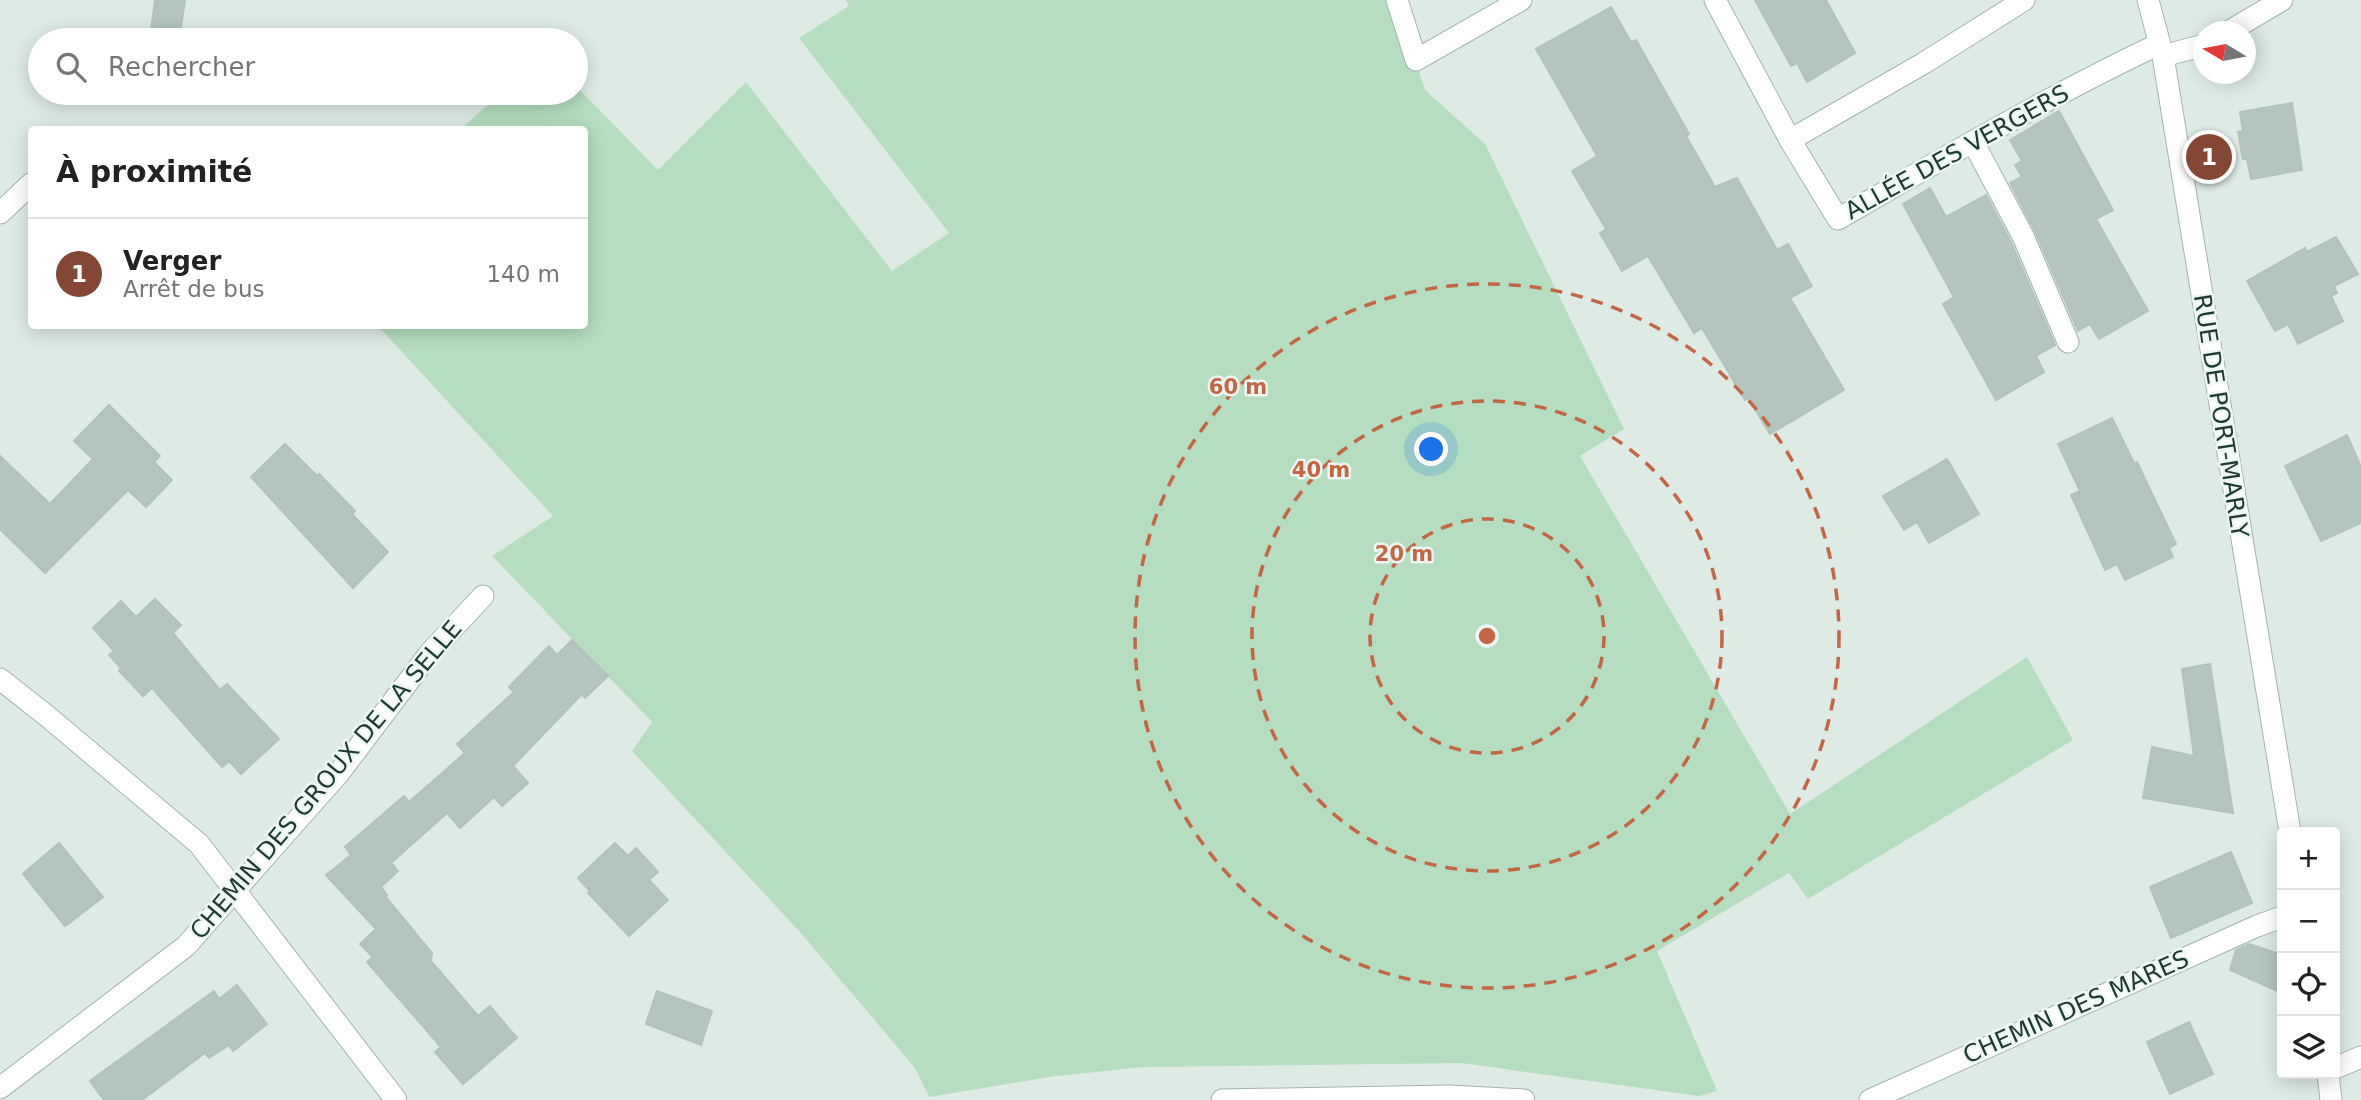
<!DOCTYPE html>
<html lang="fr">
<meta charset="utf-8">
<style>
:root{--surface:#fff;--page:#f2f2f2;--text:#222;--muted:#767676;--line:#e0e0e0;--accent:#844734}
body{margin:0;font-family:"DejaVu Sans",sans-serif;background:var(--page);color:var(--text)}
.controls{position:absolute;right:21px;bottom:21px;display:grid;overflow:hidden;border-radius:7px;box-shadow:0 4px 18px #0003}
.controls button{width:63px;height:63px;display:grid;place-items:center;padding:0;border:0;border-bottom:2px solid var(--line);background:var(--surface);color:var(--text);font:35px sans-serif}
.compass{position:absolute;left:2193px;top:21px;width:63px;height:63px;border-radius:50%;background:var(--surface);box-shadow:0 4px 18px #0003;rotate:280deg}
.you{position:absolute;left:1432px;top:450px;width:24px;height:24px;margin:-18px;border:5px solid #fff;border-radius:50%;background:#1a73e8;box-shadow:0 0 0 10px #1a73e833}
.badge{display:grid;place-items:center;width:46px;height:46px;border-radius:50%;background:var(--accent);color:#fff;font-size:23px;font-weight:700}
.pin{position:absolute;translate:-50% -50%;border:4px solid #fff;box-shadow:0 2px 7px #0006}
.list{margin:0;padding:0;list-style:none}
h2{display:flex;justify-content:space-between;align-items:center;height:91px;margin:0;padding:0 28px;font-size:30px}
h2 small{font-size:23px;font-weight:400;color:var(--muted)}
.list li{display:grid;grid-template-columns:46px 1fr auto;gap:21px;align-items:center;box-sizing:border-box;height:112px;padding:0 28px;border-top:2px solid var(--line)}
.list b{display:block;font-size:26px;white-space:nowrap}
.list p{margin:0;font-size:23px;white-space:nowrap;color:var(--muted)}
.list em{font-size:23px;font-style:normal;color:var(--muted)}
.icon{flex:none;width:38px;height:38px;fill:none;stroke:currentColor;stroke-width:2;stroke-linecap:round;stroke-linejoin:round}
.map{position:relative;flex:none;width:2361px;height:1100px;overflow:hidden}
.search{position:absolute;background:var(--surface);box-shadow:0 4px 18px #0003;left:28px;top:28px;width:560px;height:77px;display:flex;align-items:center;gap:18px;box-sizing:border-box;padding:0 24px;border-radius:38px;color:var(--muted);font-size:26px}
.panel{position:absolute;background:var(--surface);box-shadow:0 4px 18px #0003;left:28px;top:126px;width:560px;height:203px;border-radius:7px}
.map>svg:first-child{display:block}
.green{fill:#b4debf}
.building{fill:#b3c5be;stroke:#b0c4bc;stroke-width:2}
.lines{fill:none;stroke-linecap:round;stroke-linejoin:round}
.minor-casing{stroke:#a1b3ac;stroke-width:23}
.minor{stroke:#fff;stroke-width:21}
.ring{fill:none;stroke:#c46644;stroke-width:3.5;stroke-dasharray:12 9}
.labels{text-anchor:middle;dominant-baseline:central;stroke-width:5;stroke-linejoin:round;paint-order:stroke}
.street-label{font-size:24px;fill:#1e3b33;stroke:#eef7f2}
.centre{fill:#c46644;stroke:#eef7f2;stroke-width:3.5}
.ring-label{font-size:21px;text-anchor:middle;font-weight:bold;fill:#c46644;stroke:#eef7f2;stroke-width:5;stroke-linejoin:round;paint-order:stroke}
</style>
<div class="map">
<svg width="2361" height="1100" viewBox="0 0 2361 1100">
<rect width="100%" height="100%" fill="#deebe5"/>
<polygon class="green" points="846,0 1397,0 1425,90 1485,144 1624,429 1580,456 1790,814 2027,657 2073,740 1808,899 1789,873 1657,951 1717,1091 1699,1096 1462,1063 1144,1067 1056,1076 929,1097 915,1068 800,932 632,751 652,722 492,556 553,516 378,326 584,326 584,130 461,129 501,93 576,93 576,86 658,170 746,82 892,271 949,233 799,38 849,6"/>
<g class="building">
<polygon points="155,0 185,0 179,40 150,38"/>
<polygon points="1755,0 1826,0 1855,53 1807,82 1797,63 1791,66"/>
<polygon points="1611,7 1631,42 1636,40 1689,134 1686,136 1715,187 1737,178 1777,250 1788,244 1812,286 1790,298 1844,390 1770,434 1748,398 1745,400 1702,328 1694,333 1648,256 1622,271 1600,233 1606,229 1572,171 1597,156 1536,49"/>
<polygon points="2292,103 2302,170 2251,179 2247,159 2243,159 2238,132 2243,131 2240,112"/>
<polygon points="2059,111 2113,210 2096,219 2148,311 2099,339 2090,324 2078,331 2035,231 2010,183 2022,177 2015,165 2022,161 2010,140"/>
<polygon points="1930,188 1946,217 1986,195 2011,242 2055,345 2036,356 2044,372 1996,400 1943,304 1954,297 1903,204"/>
<polygon points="2336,237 2358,274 2334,286 2337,293 2331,296 2343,321 2298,344 2288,324 2275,331 2247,281 2305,248 2307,252"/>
<polygon points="109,405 160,456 154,462 172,480 146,507 128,490 45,573 0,529 0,456 50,504 93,459 74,441"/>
<polygon points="2112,418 2134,463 2137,462 2176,544 2169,548 2173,557 2125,580 2117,564 2105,570 2071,495 2080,491 2058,444"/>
<polygon points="2347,435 2361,467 2361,523 2321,541 2285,466"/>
<polygon points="285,444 317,476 319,474 355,511 352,514 388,552 353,588 251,477"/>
<polygon points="1947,459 1979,514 1929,543 1917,522 1904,530 1883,496"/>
<polygon points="155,599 181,625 173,633 220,690 227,684 279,739 241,774 229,761 222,767 152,688 143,696 119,671 121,668 109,655 114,651 93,628 121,601 136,617"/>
<polygon points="572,640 608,676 585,698 582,694 513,766 528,783 502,806 494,797 460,828 447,813 391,863 398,871 381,887 387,895 385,896 432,953 431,961 478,1016 490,1006 517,1038 463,1084 435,1052 441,1047 367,962 373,957 360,944 376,929 326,875 351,855 345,847 404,796 409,802 465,753 457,744 514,692 509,687 549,646 557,655"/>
<polygon points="2210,664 2233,813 2143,798 2152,747 2194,756 2182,669"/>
<polygon points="59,843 103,897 65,926 23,874"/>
<polygon points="615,843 628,856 636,848 658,872 649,880 668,900 629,936 588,893 590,891 578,878"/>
<polygon points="2231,852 2252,903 2171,938 2150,887"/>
<polygon points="2249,944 2282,955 2282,993 2230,970 2236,950"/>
<polygon points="237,985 267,1024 233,1051 229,1045 209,1058 205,1053 142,1100 104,1100 90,1081 214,991 219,999"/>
<polygon points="657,991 712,1011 701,1045 646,1024"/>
<polygon points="2189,1022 2213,1074 2170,1094 2147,1042"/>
</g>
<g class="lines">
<defs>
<g id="minor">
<polyline points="1397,0 1416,60 1521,0"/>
<path d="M1715,0l75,140 48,79c106,-61 211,-123 321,-175"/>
<polyline points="2148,0 2163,56 2290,832"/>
<polyline points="2228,32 2282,0"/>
<polyline points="2163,56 2204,45"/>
<polyline points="1790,140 1924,63 2024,0"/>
<polyline points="1973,142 2023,236 2068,342"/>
<polyline points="0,213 32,183"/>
<polyline points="0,679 47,716 199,844 396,1100"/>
<polyline points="2335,1068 2361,1057"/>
<polyline points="2328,1074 2331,1100"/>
<polyline points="0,1088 186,946 339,773 429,654 483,596"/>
<polyline points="1222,1100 1449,1096 1524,1100"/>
<polyline points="1870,1100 2257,926 2282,917"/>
</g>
</defs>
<use href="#minor" class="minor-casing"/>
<use href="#minor" class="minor"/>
</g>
<g class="ring">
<circle cx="1487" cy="636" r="117"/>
<circle cx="1487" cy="636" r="235"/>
<circle cx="1487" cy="636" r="352"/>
</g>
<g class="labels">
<g class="street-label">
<text transform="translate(1957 152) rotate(-29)">ALLÉE DES VERGERS</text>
<text transform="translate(2221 416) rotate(81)">RUE DE PORT-MARLY</text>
<text transform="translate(326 780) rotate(-50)">CHEMIN DES GROUX DE LA SELLE</text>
<text transform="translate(2076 1007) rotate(-24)">CHEMIN DES MARES</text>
</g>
</g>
<circle cx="1487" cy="636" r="10" class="centre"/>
<g class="ring-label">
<text x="1238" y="394">60 m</text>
<text x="1321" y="477">40 m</text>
<text x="1404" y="561">20 m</text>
</g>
</svg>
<div class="controls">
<button>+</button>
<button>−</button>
<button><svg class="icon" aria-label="locate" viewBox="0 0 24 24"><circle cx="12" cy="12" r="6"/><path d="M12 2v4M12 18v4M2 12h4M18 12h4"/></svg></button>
<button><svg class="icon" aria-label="layers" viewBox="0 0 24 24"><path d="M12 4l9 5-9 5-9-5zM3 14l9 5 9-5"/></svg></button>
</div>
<svg class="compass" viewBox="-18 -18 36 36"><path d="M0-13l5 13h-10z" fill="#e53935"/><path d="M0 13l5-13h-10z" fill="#767676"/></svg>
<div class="you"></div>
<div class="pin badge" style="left:2209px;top:157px">1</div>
<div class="search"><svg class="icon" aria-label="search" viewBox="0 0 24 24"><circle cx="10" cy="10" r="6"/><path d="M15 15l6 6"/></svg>Rechercher</div>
<section class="panel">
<h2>À proximité<small></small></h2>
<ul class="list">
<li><span class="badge">1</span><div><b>Verger</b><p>Arrêt de bus</p></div><em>140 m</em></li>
</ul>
</section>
</div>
